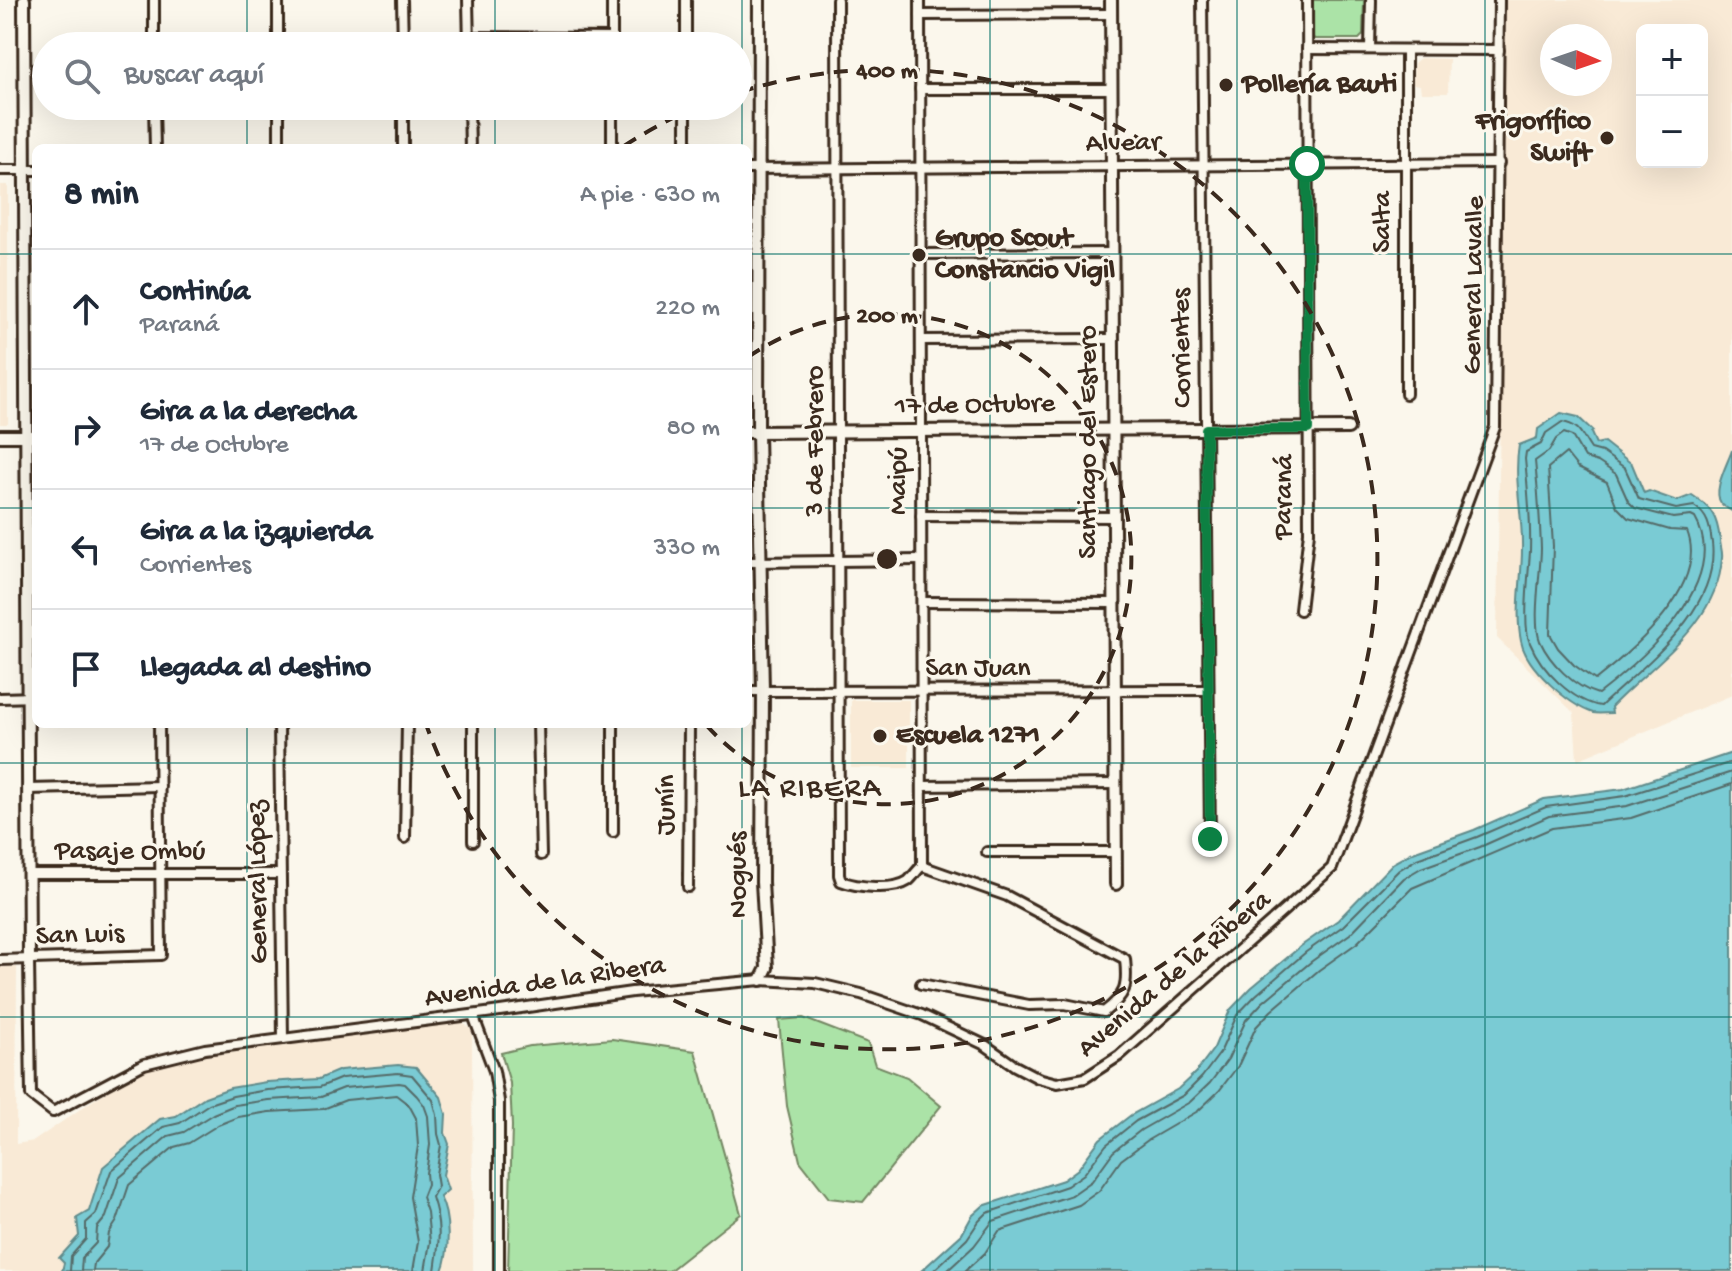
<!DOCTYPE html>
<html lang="es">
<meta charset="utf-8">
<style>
:root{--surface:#fff;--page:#f6f6f7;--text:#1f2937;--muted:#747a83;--line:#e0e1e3}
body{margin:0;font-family:"Gochi Hand",sans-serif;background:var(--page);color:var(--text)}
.controls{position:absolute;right:24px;top:24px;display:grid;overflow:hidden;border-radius:12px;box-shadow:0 8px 32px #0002}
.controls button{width:72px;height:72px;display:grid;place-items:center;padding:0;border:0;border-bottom:2px solid var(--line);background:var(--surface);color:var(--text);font:40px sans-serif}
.compass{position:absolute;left:1540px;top:24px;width:72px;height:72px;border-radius:50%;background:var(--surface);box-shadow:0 8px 32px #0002;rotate:92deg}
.stop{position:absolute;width:24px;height:24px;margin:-18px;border:6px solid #0b8043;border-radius:50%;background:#fff}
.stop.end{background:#0b8043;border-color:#fff;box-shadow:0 2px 8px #0008}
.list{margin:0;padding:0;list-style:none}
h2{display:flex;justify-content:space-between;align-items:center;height:104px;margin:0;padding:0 32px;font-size:34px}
h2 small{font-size:26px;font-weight:400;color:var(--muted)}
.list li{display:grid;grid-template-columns:52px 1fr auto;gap:24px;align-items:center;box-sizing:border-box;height:120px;padding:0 32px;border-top:2px solid var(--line)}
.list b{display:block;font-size:30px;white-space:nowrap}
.list p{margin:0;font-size:26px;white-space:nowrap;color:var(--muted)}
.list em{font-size:26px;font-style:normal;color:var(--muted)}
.icon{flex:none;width:44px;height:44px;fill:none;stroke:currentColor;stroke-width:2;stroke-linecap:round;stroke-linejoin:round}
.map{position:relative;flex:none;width:1732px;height:1271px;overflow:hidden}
.search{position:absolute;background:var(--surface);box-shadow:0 8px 32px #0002;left:32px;top:32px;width:720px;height:88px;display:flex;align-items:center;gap:20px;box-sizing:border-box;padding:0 28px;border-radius:44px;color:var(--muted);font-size:30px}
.panel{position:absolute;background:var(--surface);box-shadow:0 8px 32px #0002;left:32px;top:144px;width:720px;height:584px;border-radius:12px}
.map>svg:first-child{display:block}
.built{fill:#f9ead6;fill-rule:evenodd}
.green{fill:#abe3a7;stroke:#738662;stroke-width:2}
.water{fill:#7acbd4;stroke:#618b8b;stroke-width:2}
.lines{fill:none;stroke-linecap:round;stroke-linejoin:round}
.shore{stroke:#546a67;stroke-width:2}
.minor-casing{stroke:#3b2a1e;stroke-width:14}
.tertiary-casing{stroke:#3b2a1e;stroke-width:16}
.minor{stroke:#fbf7ec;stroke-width:8}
.tertiary{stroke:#fbf7ec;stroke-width:10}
.route{stroke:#0b8043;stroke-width:10}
.grid{fill:none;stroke:#0f766e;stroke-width:2;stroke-opacity:0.55}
.ring{fill:none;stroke:#3b2a1e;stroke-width:4;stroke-dasharray:14 10}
.poi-dot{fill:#3b2a1e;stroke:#fbf7ec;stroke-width:3}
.labels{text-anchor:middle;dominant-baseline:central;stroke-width:6;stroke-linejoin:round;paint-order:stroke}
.poi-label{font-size:28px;font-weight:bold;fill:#3b2a1e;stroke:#fbf7ec;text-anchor:start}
.street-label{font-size:28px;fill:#3b2a1e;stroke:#fbf7ec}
.neighbourhood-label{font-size:30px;letter-spacing:2px;fill:#3b2a1e;stroke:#fbf7ec}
.centre{fill:#3b2a1e;stroke:#fbf7ec;stroke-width:4}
.ring-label{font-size:24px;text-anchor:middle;font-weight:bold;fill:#3b2a1e;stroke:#fbf7ec;stroke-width:6;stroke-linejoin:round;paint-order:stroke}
</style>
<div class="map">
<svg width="1732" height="1271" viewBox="0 0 1732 1271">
<rect width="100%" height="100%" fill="#fbf7ec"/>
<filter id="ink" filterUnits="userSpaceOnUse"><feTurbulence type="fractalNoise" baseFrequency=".0125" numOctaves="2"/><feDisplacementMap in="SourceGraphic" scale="16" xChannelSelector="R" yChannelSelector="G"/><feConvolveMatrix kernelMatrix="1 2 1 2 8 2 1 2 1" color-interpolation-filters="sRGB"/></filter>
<g filter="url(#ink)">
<g class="built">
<path d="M1505,0h227v695l-155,65 -3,-47 -77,-75zM1642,30h60v132h-60zM1552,36h48v48h-48z"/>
<polygon points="1420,58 1449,59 1448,93 1421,93 1420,85 1413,84 1414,63"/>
<rect x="0" y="185" width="8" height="239"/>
<rect x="851" y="700" width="58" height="68"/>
<polygon points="0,967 17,967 16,1144 34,1141 92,1101 138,1072 198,1057 462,1022 472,1030 473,1271 0,1271"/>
</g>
<g class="green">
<polygon points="1310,0 1364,0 1363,35 1359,39 1314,39 1311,33"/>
<polygon points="803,1018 868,1043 875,1065 907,1077 941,1106 863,1202 829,1198 800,1161 787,1106 779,1020"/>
<polygon points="612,1039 695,1051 741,1214 669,1271 508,1271 512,1126 510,1083 501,1053 530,1046"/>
</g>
<g class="water">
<path d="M1561,413l17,4 15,14 -2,2 5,11 8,-2 28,22 12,29 5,-2 28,10 15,-6c20,13 25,21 28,45 0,5 3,12 2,18 -4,66 -70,106 -111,149l1,6c-7,0 -13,1 -19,0 -24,-8 -67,-45 -72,-72 -6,-29 1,-62 1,-92 1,-34 -9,-71 -3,-104l18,-7 1,-9z"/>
<path d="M1732,450v61c-4,-2 -8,-4 -11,-8 -9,-13 7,-40 11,-53z"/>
<polygon points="1732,753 1732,1271 921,1271 962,1234 972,1216 983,1206 1063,1180 1078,1169 1100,1139 1131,1115 1178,1089 1196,1072 1214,1048 1230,1010 1251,988 1301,946 1338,920 1393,863 1413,852 1474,830 1544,799 1623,789"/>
<path d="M398,1065l18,2 25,30 5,17 -1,19 4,11 -6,31 5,15 -8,7c10,19 10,54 2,74h-380l2,-8 -5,-5 20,-22 -2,-18 12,-7 14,-44 57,-48 16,-3 29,-19 25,-9 36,-6 53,-3 21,-9z"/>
</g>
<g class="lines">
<g class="shore">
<path d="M1562,422c19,3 19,13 29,27l11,3 23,16 14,31 37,10 18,-3c14,9 16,21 18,37 8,67 -67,121 -111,163 -28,-4 -60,-36 -71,-63 -8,-17 -1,-71 0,-92 1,-29 -2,-62 -5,-92l1,-7 15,-8 5,-11z"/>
<path d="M1564,433l8,3 13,22 13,4 18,12 12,27 7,7 38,10 18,-2 4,2c37,64 -53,142 -97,176 -24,-7 -48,-31 -58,-53 -8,-20 1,-70 1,-93 -1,-28 -3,-59 -6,-87l14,-10 7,-12z"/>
<path d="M1566,453l12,15 29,14 10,25 11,11 42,12 17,1c22,55 -54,119 -92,149l-21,-15 -16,-17 -8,-14 3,-88 -5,-78z"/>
<path d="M70,1271l1,-15 15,-17v-16l10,-9 15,-43 52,-44 17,-4 29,-19 24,-8 34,-6 53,-3 22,-9 56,-5 14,2 21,25 4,15 1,19 3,11 -5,29 2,12 -6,11c10,30 7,45 3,74"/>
<polyline points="81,1271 82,1258 96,1243 97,1228 106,1217 119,1178 168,1136 184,1132 213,1114 235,1105 268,1100 321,1097 344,1088 399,1083 405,1084 417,1096 424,1105 428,1116 430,1145 426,1173 427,1184 422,1197 427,1212 430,1242 425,1271"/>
<polyline points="93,1271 94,1263 107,1247 109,1233 117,1221 129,1185 174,1147 189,1143 218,1125 238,1117 269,1112 323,1109 346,1100 396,1095 409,1105 416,1118 418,1146 410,1197 418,1242 413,1271"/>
<polyline points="933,1271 967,1239 979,1221 987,1213 1067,1186 1084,1174 1106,1145 1136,1121 1184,1095 1202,1077 1220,1053 1237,1015 1256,995 1306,952 1343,926 1399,870 1417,859 1477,837 1546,807 1625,796 1732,762"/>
<polyline points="947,1271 974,1246 993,1221 1072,1195 1092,1181 1113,1152 1141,1130 1190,1102 1210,1083 1228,1059 1246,1020 1263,1002 1312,961 1350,934 1404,878 1421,868 1480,847 1549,816 1627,806 1732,772"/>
<polyline points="965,1271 985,1253 999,1231 1079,1205 1099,1191 1121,1160 1148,1140 1198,1111 1219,1091 1238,1066 1256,1027 1271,1011 1319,970 1357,943 1412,888 1552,828 1631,818 1732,784"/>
</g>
<defs>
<g id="minor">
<polyline points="154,0 154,46"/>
<polyline points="278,0 278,46"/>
<polyline points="402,0 403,46"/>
<polyline points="468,0 469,46"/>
<polyline points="612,0 612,46"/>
<polyline points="686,0 686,46"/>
<path d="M837,0l2,875 2,6c15,6 52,10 67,0 5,-4 9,-11 14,-15"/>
<polyline points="920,0 922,866"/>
<polyline points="1202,0 1210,839"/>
<polyline points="920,15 1111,14"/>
<polyline points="469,37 612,38"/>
<polyline points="1307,49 1499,50"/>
<polyline points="1370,49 1371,0"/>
<polyline points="1406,50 1406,394"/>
<polyline points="920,89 1111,89"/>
<polyline points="154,106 155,148"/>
<polyline points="279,106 279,148"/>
<polyline points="403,106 403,148"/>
<polyline points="469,106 470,148"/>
<polyline points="612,106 612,148"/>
<polyline points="686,106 686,148"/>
<polyline points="748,169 1499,163"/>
<polyline points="0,170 36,170"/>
<polyline points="920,254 1112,253"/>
<polyline points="921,340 1112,339"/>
<polyline points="921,516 1113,517"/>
<polyline points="748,562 921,560"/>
<polyline points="922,602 1114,603"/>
<polyline points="1300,610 1309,532 1307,0"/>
<polyline points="748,691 1207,690"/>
<polyline points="0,698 36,697"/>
<polyline points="279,724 283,1039"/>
<polyline points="538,724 541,855"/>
<polyline points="613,724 613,832"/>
<polyline points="922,786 1115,784"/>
<polyline points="28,789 160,786"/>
<polyline points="405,838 407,724"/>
<polyline points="473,841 473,724"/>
<polyline points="987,852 1116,852"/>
<polyline points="28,874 280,874"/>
<polyline points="688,887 689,724"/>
<polyline points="0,960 161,955 159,724"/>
<polyline points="29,960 31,1095 53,1112 144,1064 205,1049 486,1013 632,992 761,980 815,983 861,994 922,1015 985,1045 1015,1066 1038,1078 1057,1083 1085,1078 1119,1056 1332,868 1495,427 1499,0"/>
<path d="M921,984l108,21 36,-1 39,8c22,-17 24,-25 21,-53l-118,-63 -85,-30"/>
<polyline points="473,1015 494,1071 499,1101 499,1271"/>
</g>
<g id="tertiary">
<polyline points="24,0 29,960"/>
<polyline points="759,0 758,432 763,691 762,882 767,968 761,980"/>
<polyline points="1111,0 1116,884"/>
<polyline points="748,432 1348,428"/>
<polyline points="0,436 36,436"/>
</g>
</defs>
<use href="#minor" class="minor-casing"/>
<use href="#tertiary" class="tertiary-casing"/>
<use href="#minor" class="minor"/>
<use href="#tertiary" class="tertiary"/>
</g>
</g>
<g class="lines" filter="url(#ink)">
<polyline class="route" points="1210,839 1206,429 1308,429 1307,164"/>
</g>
<path class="grid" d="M247,0v46M495,0v46M742,0v148M990,0v1271M1237,0v1271M1485,0v1271M247,106v42M495,106v42M0,254h36M748,254h984M0,508h36M748,508h984M247,724v547M495,724v547M742,724v547M0,763h1732M0,1017h1732"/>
<g class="ring">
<path d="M748 357A245 245 0 1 1 706 725"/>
<path d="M624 146A490 490 0 0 1 699 106M740 92A490 490 0 1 1 427 727"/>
</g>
<g class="poi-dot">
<circle cx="1226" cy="85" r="8"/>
<circle cx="1607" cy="138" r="8"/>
<circle cx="919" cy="255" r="8"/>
<circle cx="880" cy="736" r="8"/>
</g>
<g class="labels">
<g class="poi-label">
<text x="1242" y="85">Pollería Bauti</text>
<text x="1591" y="122" text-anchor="end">Frigorífico<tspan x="1591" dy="32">Swift</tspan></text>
<text x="935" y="239">Grupo Scout<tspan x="935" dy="32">Constancio Vigil</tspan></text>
<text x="896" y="736">Escuela 1271</text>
</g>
<g class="street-label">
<text transform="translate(1123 144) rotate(-1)">Alvear</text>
<text transform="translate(1383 222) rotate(-90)">Salta</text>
<text transform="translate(1475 285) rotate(-89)">General Lavalle</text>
<text transform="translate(1183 348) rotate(-91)">Corrientes</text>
<text transform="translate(975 406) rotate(-1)">17 de Octubre</text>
<text transform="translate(816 441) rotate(-90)">3 de Febrero</text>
<text transform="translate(1089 442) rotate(-90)">Santiago del Estero</text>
<text transform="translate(899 481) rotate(-90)">Maipú</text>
<text transform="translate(1285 497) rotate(-89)">Paraná</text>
<text x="978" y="669">San Juan</text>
<text transform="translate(667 805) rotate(-90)">Junín</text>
<text x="130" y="852">Pasaje Ombú</text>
<text transform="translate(739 875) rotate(-91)">Nogués</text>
<text transform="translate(259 882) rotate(-91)">General López</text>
<text transform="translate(80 936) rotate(-2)">San Luis</text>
<text transform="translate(1175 975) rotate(-40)">Avenida de la Ribera</text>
<text transform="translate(545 983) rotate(-8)">Avenida de la Ribera</text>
</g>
<g class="neighbourhood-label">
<text x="810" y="790">LA RIBERA</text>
</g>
</g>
<circle cx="887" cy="559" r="12" class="centre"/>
<g class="ring-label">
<text x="887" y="77">400 m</text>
<text x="887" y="322">200 m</text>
</g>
</svg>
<div class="controls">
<button>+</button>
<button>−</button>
</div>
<svg class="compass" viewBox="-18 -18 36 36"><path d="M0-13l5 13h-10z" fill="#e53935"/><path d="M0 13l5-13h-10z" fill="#747a83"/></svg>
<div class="stop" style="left:1307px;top:164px"></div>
<div class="stop end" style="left:1210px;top:839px"></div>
<div class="search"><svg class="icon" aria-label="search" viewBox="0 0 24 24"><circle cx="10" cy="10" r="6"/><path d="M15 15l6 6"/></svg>Buscar aquí</div>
<section class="panel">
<h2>8 min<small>A pie · 630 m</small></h2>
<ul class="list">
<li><svg class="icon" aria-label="ahead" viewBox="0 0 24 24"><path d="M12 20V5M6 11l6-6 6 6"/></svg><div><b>Continúa</b><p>Paraná</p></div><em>220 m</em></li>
<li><svg class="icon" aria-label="right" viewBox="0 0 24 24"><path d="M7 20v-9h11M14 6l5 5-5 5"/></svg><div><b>Gira a la derecha</b><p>17 de Octubre</p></div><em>80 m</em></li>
<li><svg class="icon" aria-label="left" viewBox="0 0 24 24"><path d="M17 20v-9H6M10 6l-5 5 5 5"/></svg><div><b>Gira a la izquierda</b><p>Corrientes</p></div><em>330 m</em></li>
<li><svg class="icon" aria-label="arrive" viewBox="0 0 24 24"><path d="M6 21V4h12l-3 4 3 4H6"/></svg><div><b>Llegada al destino</b></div></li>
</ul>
</section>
</div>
